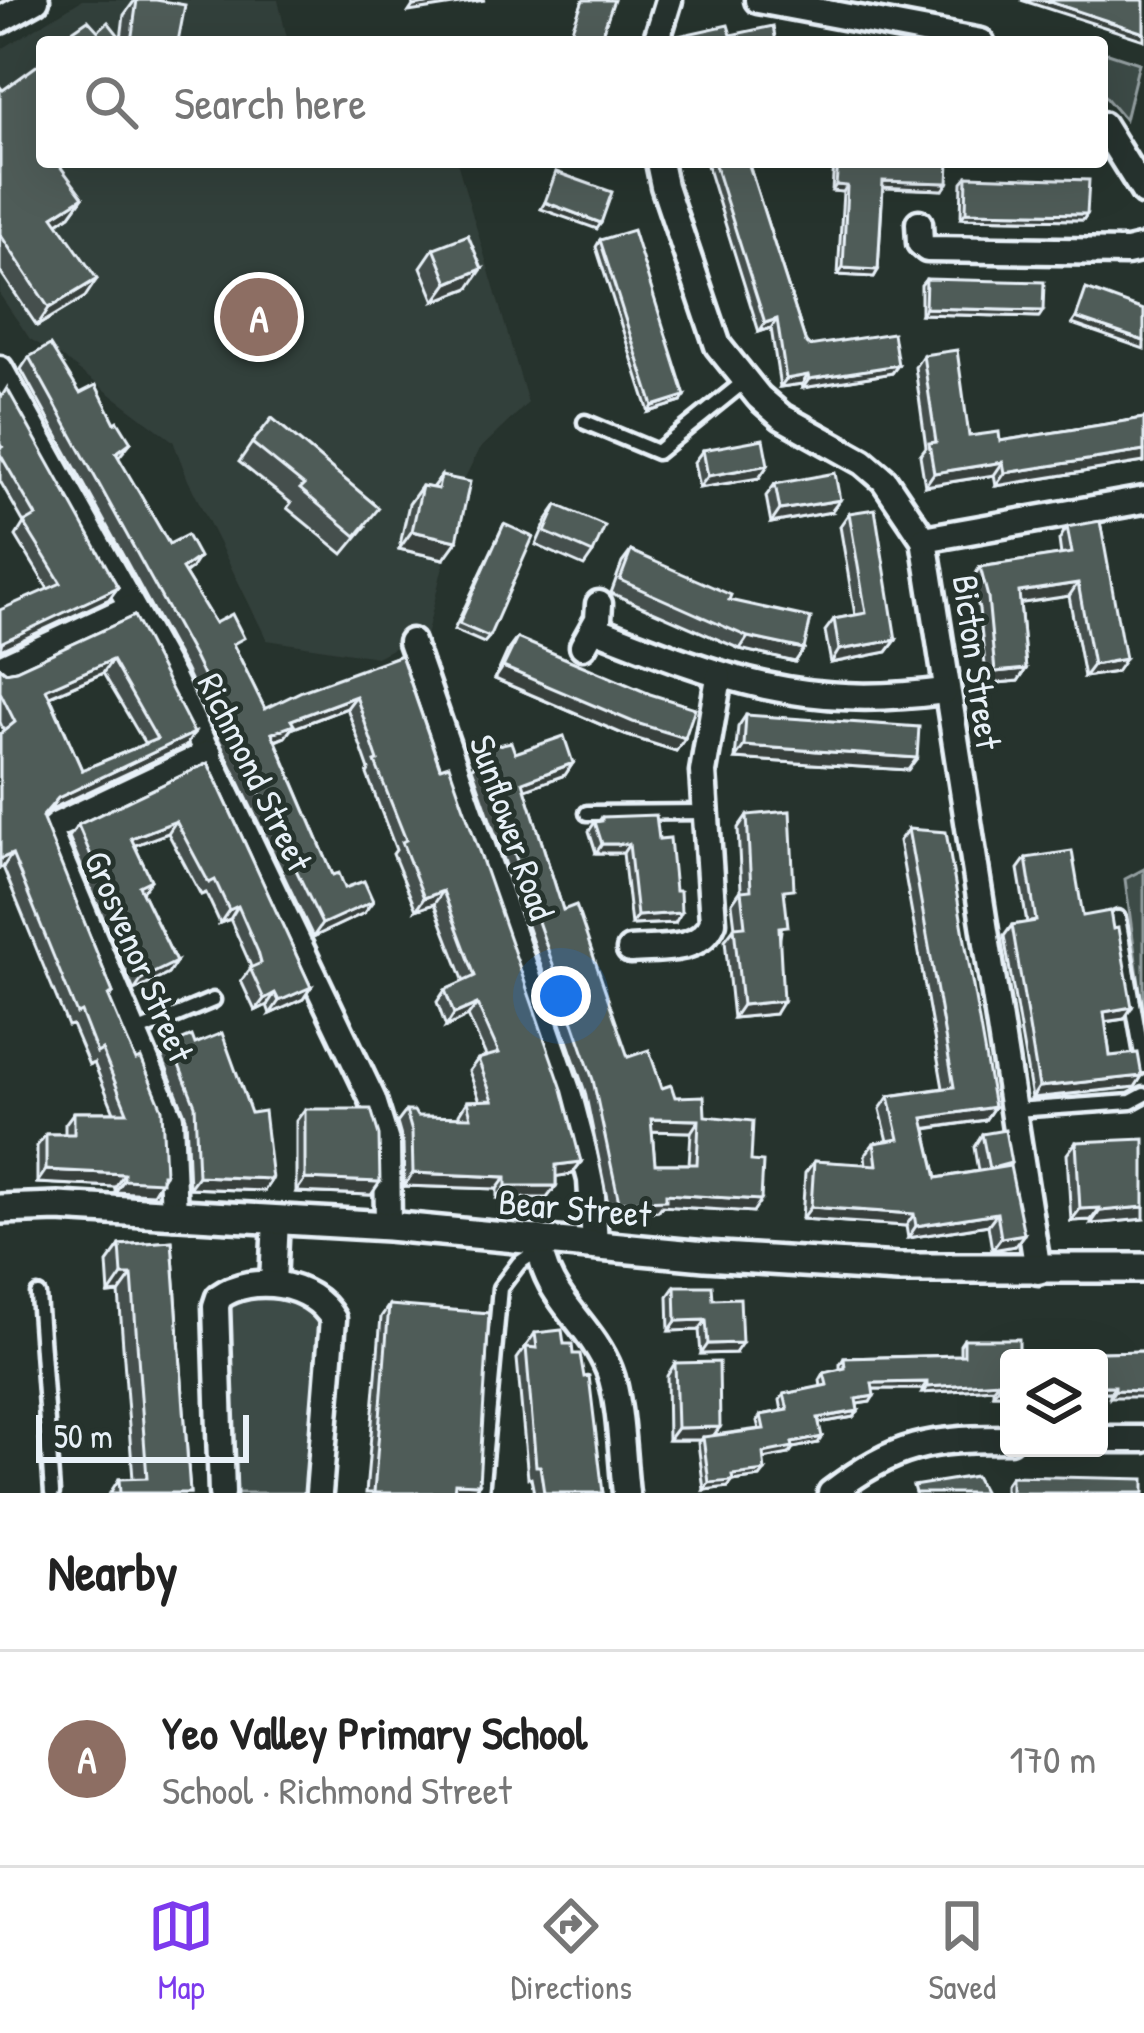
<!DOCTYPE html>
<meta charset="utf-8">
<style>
:root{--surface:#fff;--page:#f6f6f6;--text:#222;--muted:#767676;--line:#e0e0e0;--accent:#7c3aed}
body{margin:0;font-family:"Patrick Hand",sans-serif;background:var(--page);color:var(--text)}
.controls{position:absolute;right:36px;bottom:36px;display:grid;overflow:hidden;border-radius:12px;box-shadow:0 12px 48px #0002}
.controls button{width:108px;height:108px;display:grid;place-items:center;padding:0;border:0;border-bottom:3px solid var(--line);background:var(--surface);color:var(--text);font:60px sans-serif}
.scale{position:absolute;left:36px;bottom:30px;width:213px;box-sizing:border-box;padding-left:12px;border:6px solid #e8f1f8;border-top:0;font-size:33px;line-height:42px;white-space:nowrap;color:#e8f1f8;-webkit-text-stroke:9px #26332d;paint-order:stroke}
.you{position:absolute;left:561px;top:996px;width:42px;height:42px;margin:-30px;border:9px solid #fff;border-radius:50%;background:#1a73e8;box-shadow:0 0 0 18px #1a73e833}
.badge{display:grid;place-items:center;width:78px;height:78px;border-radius:50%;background:var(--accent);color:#fff;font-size:39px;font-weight:700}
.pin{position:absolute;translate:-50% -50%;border:6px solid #fff;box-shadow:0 3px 12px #0006}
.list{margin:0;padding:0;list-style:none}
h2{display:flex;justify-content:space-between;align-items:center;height:156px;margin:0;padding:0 48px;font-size:51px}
h2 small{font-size:39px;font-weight:400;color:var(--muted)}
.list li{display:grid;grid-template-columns:78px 1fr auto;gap:36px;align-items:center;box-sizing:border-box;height:216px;padding:0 48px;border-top:3px solid var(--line)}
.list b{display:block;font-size:45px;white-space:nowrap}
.list p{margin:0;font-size:39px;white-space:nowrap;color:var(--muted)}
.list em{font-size:39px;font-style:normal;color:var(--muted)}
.icon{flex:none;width:66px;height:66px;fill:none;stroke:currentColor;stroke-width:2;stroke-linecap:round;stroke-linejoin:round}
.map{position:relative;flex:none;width:1144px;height:1493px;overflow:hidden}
.search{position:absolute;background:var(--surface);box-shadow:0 12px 48px #0002;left:36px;right:36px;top:36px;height:132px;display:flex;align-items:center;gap:30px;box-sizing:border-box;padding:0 42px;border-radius:12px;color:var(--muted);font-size:45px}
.sheet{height:372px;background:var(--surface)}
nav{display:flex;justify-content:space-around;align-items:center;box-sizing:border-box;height:168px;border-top:3px solid var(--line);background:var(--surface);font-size:33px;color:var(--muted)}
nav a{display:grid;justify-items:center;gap:6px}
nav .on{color:var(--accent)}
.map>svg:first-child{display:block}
.built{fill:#333f3a}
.green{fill:#3e4b47;stroke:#939ea0;stroke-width:3}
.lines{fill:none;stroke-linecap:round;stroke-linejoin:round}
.service-casing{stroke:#e8f1f8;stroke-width:21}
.minor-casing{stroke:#e8f1f8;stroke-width:33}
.tertiary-casing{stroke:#e8f1f8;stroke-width:36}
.service{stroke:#26332d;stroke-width:12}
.minor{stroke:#26332d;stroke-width:24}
.tertiary{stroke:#26332d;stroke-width:27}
.wall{fill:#454f4d;stroke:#e8f1f8;stroke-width:3;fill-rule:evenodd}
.shaded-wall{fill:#38403e;stroke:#e8f1f8;stroke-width:3}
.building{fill:#505c59;stroke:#e8f1f8;stroke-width:3;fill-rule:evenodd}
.labels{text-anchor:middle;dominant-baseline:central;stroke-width:10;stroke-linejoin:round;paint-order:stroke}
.street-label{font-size:36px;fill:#e8f1f8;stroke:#26332d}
</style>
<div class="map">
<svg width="1144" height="1493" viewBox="0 0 1144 1493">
<rect width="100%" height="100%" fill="#26332d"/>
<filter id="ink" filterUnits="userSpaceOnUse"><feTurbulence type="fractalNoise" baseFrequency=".00833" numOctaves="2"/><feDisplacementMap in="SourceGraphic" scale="24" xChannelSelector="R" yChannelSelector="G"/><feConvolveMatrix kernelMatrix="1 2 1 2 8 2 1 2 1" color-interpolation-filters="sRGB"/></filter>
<g filter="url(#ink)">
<polygon class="built" points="82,0 278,0 288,42 42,42 42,162 457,162 528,403 478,451 463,482 425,641 403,643 377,657 267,640 188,480 173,441 61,357 30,339 0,295 0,50"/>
<g class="green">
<polygon points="1102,51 1139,63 1125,120 1102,93"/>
<polygon points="1144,869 1144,1021 1125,879"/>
<polygon points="238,1286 326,1306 319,1493 222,1493 227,1291"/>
</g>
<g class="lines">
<defs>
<g id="service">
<polyline points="585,422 657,452 745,381"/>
<polyline points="587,813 705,812"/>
<polyline points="1118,918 1144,1066"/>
<polyline points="134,1033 213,1000"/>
<polyline points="1015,1110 1131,1102 1144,1095"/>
<polyline points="38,1295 52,1493"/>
<polyline points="481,1493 500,1288 519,1263 540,1249"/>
</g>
<g id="minor">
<polyline points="758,0 981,42"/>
<polyline points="0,20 36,0"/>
<polyline points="656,42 669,0"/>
<polyline points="1102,125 1144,192"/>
<polyline points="659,162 664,186 718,346 759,397 782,417 863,462 884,480 924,539 1038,1271"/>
<polyline points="919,223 920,243 927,249 1127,252 1144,248"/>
<polyline points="0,369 171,677 373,1100 387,1145 388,1226"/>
<polyline points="924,539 1144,500"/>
<path d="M594,628c130,51 208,82 351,63"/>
<polyline points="411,642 569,1096 591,1180 595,1244"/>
<polyline points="583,646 598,619 599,604"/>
<polyline points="0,668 129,608"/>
<path d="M630,950c29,-3 70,4 83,-28l-10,-150 16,-95"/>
<polyline points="174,1215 170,1118 49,832 57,825 209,753"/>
<path d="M539,1238c2,58 51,83 70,132 12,30 13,90 17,123"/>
<polyline points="273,1283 276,1219"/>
<polyline points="1099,1439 1144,1439"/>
<path d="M222,1493l-6,-187 3,-9c33,-24 93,-15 114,22l-14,174"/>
<path d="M831,1493c66,-50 98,-54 178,-54"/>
</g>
<polyline id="tertiary" points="0,1209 58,1207 388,1226 705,1256 898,1268 1144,1268"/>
</defs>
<use href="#service" class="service-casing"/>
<use href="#minor" class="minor-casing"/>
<use href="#tertiary" class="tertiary-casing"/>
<use href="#service" class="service"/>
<use href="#minor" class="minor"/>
<use href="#tertiary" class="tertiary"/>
</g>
<g class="wall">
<polygon points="135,0 156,0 178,42 58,42 59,40 98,31 121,39 124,15"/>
<polygon points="0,87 42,162 83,197 70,215 58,223 85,297 37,326 0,271"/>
<polygon points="706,162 748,162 806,343 809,346 898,365 892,373 803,388 802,384 780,387 771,328 759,332"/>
<polygon points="834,162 949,162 943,190 883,188 878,270 874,277 838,275 843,192 832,191"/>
<polygon points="967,176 1087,214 1083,220 961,218 962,182"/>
<polygon points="600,240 681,402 649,412 596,247"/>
<polygon points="434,248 469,288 435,301 421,267"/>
<polygon points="926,279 1039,317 921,314 921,285"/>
<polygon points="923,355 969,436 1000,441 1144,418 1144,462 996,486 994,475 925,486 920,455 926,447 915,367"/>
<polygon points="29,357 80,393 115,423 131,442 118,458 169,544 191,569 185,574 215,623 236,650 265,709 401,655 440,768 581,1162 572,1174 556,1176 556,1186 547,1198 497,1198 497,1189 404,1186 403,1144 397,1123 406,1111 417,1116 459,1117 459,1114 467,1101 480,1101 469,1071 478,1059 486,1056 468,1016 446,1027 437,1002 445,990 464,982 434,904 416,910 393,854 396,850 367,774 369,770 347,708 291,729 285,737 276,741 333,875 364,913 313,937 185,669 21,369"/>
<polygon points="0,395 118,587 109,599 48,589 16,536 24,523 0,481"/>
<polygon points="252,443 366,526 343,554 287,508 291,503 239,462"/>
<polygon points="703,450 768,465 759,478 699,488 694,462"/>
<polygon points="441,476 444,559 399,549 409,504 422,486 432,488"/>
<polygon points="775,484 831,512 771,523 766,496"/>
<polygon points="557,505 593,553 584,566 536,545 548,518"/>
<polygon points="849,513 896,640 887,652 831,663 825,631 834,619 855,615 840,526"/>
<polygon points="504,524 489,637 484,643 454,630"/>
<polygon points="1067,527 1116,672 1084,677 1069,596 1020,603 1026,669 1018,681 987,684 979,609 972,579 980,567 1061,555 1059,540"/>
<polygon points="631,551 729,600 804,649 795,662 740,649 611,593 622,563"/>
<path d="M134,616l52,130 -137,64 -7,9 71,174 -4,5 56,176 -12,20 -38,-2v-5l-78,-4v-37l9,-12h19v-10l9,-12h40l-20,-49 -5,2 -17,-40 -4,1 -65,-159 -3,1v-134l4,-3 -4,-9v-55l6,5 10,-2zM103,673l42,71 -63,26 -32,-74z"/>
<polygon points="517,638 685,738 676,751 625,735 495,679 508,650"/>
<polygon points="746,715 908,770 735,759 738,727"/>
<path d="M485,748l88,15 -8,12 -40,14 38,121 65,147 34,31 43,28 46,45 2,51 -91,-6 -4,5 -48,2 -25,-121 -113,-324zM652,1131l39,1 -2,32h-34z"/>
<polygon points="208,763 311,987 303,999 270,1014 267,1005 255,1011 241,981 251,968 250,964 230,919 220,923 206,893 201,895 168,833 134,845 151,880 142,892 176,962 168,974 134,991 69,837 78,825"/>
<polygon points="747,815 785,901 780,938 775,1014 733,1018 725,940 735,927 732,903 741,890 738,828"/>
<polygon points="602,817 659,839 675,923 631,925 623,853 596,853 589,831 595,822 599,821"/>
<polygon points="908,829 994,1107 985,1120 926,1129 937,1178 978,1171 974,1147 982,1134 1011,1163 1009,1167 1015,1246 992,1250 988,1225 908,1238 906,1226 802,1219 805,1173 814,1161 866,1165 865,1155 874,1143 888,1141 880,1109 889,1096 943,1088 899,841"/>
<polygon points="1026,858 1083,916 1124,1019 1105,1022 1110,1056 1142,1076 1135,1087 1032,1098 1004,936 1012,925 1027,923 1018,869"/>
<polygon points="195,1044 272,1179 264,1191 189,1188 186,1117 162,1057 171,1045"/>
<polygon points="305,1109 371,1195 296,1192 296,1121"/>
<polygon points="1076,1142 1144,1219 1091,1224 1091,1220 1071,1221 1067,1154"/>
<polygon points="172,1241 190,1493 110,1493 119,1479 133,1479 119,1293 109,1294 107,1263 120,1245"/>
<polygon points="675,1286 735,1353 701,1354 699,1330 669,1331 668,1296"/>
<polygon points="389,1305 479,1484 472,1493 366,1493 381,1317"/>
<polygon points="535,1333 564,1344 573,1354 603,1493 534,1493 531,1478 528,1478 517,1359"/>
<polygon points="964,1339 1019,1354 1144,1351 1110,1397 1110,1392 1099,1392 1099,1358 1009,1394 993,1394 993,1388 922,1393 922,1389 873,1389 870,1402 857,1404 858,1411 853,1417 819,1423 818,1443 793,1448 789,1454 763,1459 760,1477 733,1481 728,1487 704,1490 698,1443 701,1440 668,1440 667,1376 675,1363 714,1435 759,1429 757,1421 761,1415 782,1411 780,1400 784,1394 821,1387 820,1380 824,1373 840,1370 840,1364 844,1358 960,1355 960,1345"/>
<polygon points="1011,1476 1144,1493 1005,1493 1005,1485"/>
</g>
<g class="shaded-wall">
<polygon points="450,0 485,0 409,12 413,6"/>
<polygon points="1021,0 1044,0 1144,33 1144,40"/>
<polygon points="883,181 948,183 943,190 879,187"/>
<polygon points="836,185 847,186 843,192 832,191"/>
<polygon points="83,197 70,215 41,234 53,216"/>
<polygon points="545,202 601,223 597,229 541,209"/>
<polygon points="966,212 1087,214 1083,220 961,218"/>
<polygon points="843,268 878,270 874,277 838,275"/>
<polygon points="482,269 469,288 435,301 448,283"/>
<polygon points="97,279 85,297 37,326 49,308"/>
<polygon points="925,308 1043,311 1039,317 921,314"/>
<polygon points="1076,318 1144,341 1144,349 1072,324"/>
<polygon points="777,319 771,328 759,332 765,323"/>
<polygon points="898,365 892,373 803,388 809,379"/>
<polygon points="808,375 802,384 780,387 786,379"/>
<polygon points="685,396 681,402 649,412 653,406"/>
<polygon points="1144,451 1144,462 996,486 1005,473"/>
<polygon points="1003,462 994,475 925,486 934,473"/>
<polygon points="768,465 759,478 699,488 708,476"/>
<polygon points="840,500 831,512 771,523 780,510"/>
<polygon points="412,531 457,541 444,559 399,549"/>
<polygon points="199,557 191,569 173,581 182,569"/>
<polygon points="1078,583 1069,596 1010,605 1019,592"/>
<polygon points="118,587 109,599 0,650 2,641"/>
<polygon points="748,637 804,649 795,662 740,649"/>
<polygon points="896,640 887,652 831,663 839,650"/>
<polygon points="1125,659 1116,672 1084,677 1093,665"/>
<polygon points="112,660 103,673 38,701 46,689"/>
<polygon points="503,667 685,738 676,751 625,735 495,679"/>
<polygon points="1026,669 1018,681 987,684 995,672"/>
<polygon points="356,696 347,708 291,729 285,737 264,745 272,733 291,720"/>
<polygon points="194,733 186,746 49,810 33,830 58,798"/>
<polygon points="744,746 917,758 908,770 735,759"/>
<polygon points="573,763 565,775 515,793 523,782"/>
<polygon points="176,821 168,833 122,850 131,838"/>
<polygon points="602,844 629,844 623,853 596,853"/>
<polygon points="12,854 3,867 0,868 0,859"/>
<polygon points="443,891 434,904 416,910 424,898"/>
<polygon points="373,901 364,913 313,937 322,924"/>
<polygon points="238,906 230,919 220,923 229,910"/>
<polygon points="681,913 675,923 631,925 637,916"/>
<polygon points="176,962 168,974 134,991 143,978"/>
<polygon points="311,987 303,999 270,1014 279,1001"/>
<polygon points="275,993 267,1005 255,1011 264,999"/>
<polygon points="783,1001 775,1014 733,1018 742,1005"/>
<polygon points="477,1004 468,1016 446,1027 454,1014"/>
<polygon points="1132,1007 1124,1019 1096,1023 1104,1012"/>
<polygon points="1142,1076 1135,1087 1032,1098 1039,1087"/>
<polygon points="994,1107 985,1120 915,1130 923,1118"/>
<polygon points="651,1119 699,1120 691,1132 643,1131"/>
<polygon points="581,1162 572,1174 547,1178 556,1165"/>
<polygon points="46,1170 124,1174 115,1187 37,1183"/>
<polygon points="413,1173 506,1177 497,1189 404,1186"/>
<polygon points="165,1174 153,1194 115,1192 124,1180"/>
<polygon points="198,1176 272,1179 264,1191 189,1188"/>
<polygon points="305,1179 380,1182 371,1195 296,1192"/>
<polygon points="506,1186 556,1186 547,1198 497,1198"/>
<polygon points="666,1194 761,1200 753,1212 662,1206 658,1211 610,1213 619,1202"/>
<polygon points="811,1207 914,1214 906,1226 802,1219"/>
<polygon points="1144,1207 1144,1219 1091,1224 1100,1211"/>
<polygon points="1100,1208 1091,1220 1071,1221 1080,1209"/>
<polygon points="997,1213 988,1225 908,1238 916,1226"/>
<polygon points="1024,1234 1015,1246 992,1250 1001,1238"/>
<polygon points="122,1275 132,1275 119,1293 109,1294"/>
<polygon points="706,1320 699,1330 669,1331 676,1321"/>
<polygon points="742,1343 735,1353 701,1354 708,1344"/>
<polygon points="927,1382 922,1389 867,1389 872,1383"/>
<polygon points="998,1382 993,1388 922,1393 927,1387"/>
<polygon points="1099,1386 1115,1386 1110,1392 1099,1392"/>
<polygon points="998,1387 1009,1387 1009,1394 993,1394"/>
<polygon points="1115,1390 1144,1391 1144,1397 1110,1397"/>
<polygon points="874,1396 870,1402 851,1405 856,1399"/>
<polygon points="858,1411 853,1417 814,1424 818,1418"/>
<polygon points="720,1427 711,1439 703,1437 701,1440 668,1440 677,1428"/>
<polygon points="822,1437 818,1443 793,1448 789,1454 758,1460 763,1453 792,1443"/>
<polygon points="765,1471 760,1477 733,1481 728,1487 704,1490 709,1483 732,1475"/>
<polygon points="455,1483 479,1484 472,1493 448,1493"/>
</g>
<g class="building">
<polygon points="137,0 156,0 185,5 178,42 131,42"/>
<polygon points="412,0 450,0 413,6"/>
<polygon points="583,0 614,0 599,42 567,42"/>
<polygon points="1044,0 1142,0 1144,1 1144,33"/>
<polygon points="88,20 98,31 108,22 124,42 60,42 59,40"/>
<polygon points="728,25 731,35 773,26 776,42 675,42 678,36"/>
<polygon points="42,62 42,162 57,162 83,197 53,216 97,279 49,308 0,234 0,87 3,90"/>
<polygon points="714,162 748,162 806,343 809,346 893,333 898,365 809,379 808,375 786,379 777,319 765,323"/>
<polygon points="838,162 949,162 948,183 883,181 878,270 843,268 847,186 836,185"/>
<polygon points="556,172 612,192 601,223 545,202"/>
<polygon points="967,176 1089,180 1087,214 966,212"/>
<polygon points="633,230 685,396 653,406 600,240"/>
<polygon points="468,235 482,269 448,283 434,248"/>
<polygon points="926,279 1044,282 1043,311 925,308"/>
<polygon points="1086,289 1144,310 1144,341 1076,318"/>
<polygon points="50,345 80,393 96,385 115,423 118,421 131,442 116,453 169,544 187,535 199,557 182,569 215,623 232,614 244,638 233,644 265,709 302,691 401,655 440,768 449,765 562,1089 581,1162 556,1165 556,1186 506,1186 506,1177 413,1173 412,1132 406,1111 414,1111 417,1116 471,1117 467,1101 493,1100 478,1059 499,1053 477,1004 454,1014 445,990 475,976 443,891 424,898 402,842 406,840 375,762 378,761 356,696 291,720 294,725 272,733 333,875 339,873 345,888 364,881 373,901 322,924 194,657 29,357"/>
<polygon points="957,350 969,436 999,432 1000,441 1144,418 1144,451 1005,473 1003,462 934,473 929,443 936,442 923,355"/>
<polygon points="7,388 118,587 0,643 0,610 61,583 24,523 36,516 0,454 0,449 3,447 0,445 0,395 2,396"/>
<polygon points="272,418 379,508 356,536 300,489 304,485 252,443"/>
<polygon points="763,439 768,465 708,476 703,450"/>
<polygon points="835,473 840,500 780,510 775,484"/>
<polygon points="441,476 470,482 457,541 412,531 422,486 438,489"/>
<polygon points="557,505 605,526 593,553 545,532"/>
<polygon points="875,509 896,640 839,650 834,619 866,613 849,513"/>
<polygon points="1100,521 1125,659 1093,665 1078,583 1019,592 1026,669 995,672 988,597 980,567 1072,553 1067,527"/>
<polygon points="504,524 533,537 489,637 459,624"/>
<polygon points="631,551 731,595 729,600 811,618 804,649 748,637 620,580"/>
<path d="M134,616l60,117 -136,65 -16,19 71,176 -5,2 19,45 9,20 5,-2 21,51 3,65h-3v8l-38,-2v-6l-78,-4v-36h28v-22h53l-25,-62 -5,3 -16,-41 -4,2 -65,-160 -12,5v-125l15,-12 -15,-30v-25l6,5 10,-2zM112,660l45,79 -75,31 -36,-81z"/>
<polygon points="517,638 650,694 695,708 685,738 633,722 503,667"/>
<polygon points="746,715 919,727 917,758 744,746"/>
<path d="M564,736l9,27 -50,19 40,128 13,-5 52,152 21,-7 13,38 9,-3 4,12 29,-1 1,20 48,5 -2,40 12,1 -2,38 -95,-6v6l-47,2 -26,-122 -112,-323 5,-2 -1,-7 26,-6 4,11zM651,1119l48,1 -2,44h-42z"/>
<polygon points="208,763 311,987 279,1001 275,993 264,999 250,968 261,963 258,952 238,906 229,910 215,880 209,883 176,821 131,838 151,880 139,886 176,962 143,978 78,825"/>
<polygon points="790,811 794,889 784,890 788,926 779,927 783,1001 742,1005 734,927 745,926 741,891 751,890 747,815"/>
<polygon points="656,815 659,839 670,838 675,891 680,891 681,913 637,916 629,844 602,844 595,822 602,821 602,817"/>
<polygon points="908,829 946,832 994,1107 923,1118 937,1178 1010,1166 1024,1234 1001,1238 997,1213 916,1226 914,1214 811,1207 814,1161 877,1165 874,1143 899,1139 889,1096 954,1087"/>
<polygon points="1072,851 1083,916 1110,911 1113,929 1118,928 1132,1007 1104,1012 1110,1056 1138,1053 1142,1076 1039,1087 1012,925 1036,921 1026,858"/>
<polygon points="222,1033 251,1113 264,1111 272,1179 198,1176 195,1105 171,1045 192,1036 195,1044"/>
<polygon points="305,1109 371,1109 379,1135 380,1182 305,1179"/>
<polygon points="1005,1130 1011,1163 989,1169 982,1134"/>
<polygon points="1144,1139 1144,1207 1100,1211 1100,1208 1080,1209 1076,1142"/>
<polygon points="172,1241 190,1493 120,1493 119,1479 147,1478 132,1275 122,1275 120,1245"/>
<polygon points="675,1286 712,1286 713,1299 740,1298 742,1343 708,1344 706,1320 676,1321"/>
<polygon points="389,1305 489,1313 479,1484 455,1483 454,1493 374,1493"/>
<polygon points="562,1330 564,1344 572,1344 573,1354 580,1354 584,1377 589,1376 603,1493 544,1493 540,1466 536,1466 526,1347 537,1348 535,1333"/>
<polygon points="964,1339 1019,1339 1019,1354 1144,1351 1144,1391 1115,1390 1115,1386 1099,1386 1099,1358 1009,1358 1009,1387 998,1387 998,1382 927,1387 927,1382 872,1383 874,1396 856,1399 858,1411 818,1418 822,1437 792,1443 793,1447 763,1453 765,1471 732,1475 733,1481 709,1483 703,1437 764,1429 761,1415 788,1410 784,1394 827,1385 824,1373 845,1368 844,1358 964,1355"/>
<polygon points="719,1362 720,1427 677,1428 675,1363"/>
<polygon points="975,1476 984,1493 915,1493 913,1486"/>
<polygon points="1011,1476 1144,1479 1144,1493 1011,1493"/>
</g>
</g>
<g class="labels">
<g class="street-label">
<text transform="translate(978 662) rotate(82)">Bicton Street</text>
<text transform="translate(256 772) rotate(64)">Richmond Street</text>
<text transform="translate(513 827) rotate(71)">Sunflower Road</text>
<text transform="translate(140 956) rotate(67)">Grosvenor Street</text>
<text transform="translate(575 1207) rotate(5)">Bear Street</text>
</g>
</g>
</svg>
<div class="controls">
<button><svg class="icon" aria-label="layers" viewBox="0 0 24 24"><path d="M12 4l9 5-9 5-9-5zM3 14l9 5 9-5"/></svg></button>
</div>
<div class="scale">50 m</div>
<div class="you"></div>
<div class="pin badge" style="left:259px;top:317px;background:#8d6e63">A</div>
<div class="search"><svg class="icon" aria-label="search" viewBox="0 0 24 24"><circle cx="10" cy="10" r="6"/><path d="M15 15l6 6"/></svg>Search here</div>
</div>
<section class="sheet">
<h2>Nearby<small></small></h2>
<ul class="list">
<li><span class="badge" style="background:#8d6e63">A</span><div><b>Yeo Valley Primary School</b><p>School · Richmond Street</p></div><em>170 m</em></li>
</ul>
</section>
<nav>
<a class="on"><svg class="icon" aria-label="map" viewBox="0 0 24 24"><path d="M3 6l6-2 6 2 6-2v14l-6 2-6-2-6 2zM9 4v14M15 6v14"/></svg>Map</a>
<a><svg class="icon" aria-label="directions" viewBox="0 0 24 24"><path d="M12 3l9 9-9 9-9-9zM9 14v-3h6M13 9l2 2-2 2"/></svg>Directions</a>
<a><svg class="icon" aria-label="saved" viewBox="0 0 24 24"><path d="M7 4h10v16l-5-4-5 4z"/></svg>Saved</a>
</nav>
